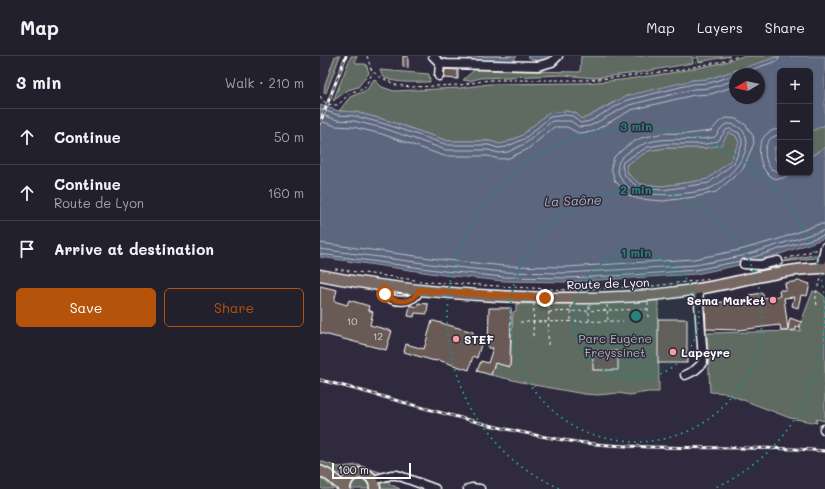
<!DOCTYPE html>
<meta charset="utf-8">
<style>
:root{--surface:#23202e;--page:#2b2836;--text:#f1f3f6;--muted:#a3a3aa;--line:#403e4a;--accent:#b45309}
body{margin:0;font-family:Mali,sans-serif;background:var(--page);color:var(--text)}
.controls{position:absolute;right:12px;top:12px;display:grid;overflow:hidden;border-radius:6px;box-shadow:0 1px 3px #0004}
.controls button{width:36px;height:36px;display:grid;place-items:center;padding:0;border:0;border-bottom:1px solid var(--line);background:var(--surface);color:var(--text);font:20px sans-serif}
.compass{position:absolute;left:409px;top:12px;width:36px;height:36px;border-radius:50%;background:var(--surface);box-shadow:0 1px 3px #0004;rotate:261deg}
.scale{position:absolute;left:12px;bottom:10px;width:79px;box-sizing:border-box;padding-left:4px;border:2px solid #fff;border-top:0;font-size:11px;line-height:14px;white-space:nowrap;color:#fff;-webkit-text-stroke:3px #2f2a3d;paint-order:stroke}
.stop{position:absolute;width:12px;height:12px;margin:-9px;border:3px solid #b45309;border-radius:50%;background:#fff}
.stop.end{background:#b45309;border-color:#fff;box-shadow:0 1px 4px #0008}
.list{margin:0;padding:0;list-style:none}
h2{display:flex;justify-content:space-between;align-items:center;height:52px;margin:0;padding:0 16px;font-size:17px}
h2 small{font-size:13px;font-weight:400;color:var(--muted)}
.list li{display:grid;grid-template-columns:26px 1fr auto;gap:12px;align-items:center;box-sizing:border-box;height:56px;padding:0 16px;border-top:1px solid var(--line)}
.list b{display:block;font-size:15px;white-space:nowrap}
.list p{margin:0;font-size:13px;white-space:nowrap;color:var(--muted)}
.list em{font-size:13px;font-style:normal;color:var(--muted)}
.actions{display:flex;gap:8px;padding:12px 16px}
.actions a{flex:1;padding:9px 0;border:1px solid var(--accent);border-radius:6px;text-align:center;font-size:14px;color:var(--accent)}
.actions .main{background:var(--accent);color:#fff}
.icon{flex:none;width:22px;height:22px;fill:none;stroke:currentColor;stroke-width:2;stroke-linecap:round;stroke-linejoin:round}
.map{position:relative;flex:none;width:505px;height:433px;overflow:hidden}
header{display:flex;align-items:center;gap:24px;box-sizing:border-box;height:56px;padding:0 20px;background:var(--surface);border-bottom:1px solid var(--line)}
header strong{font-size:19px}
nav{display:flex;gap:22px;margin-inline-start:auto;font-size:14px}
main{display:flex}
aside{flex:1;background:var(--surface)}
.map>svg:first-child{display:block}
.green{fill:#5f6b60;stroke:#afb5b0}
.water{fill:#5b667e;stroke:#9da3b2;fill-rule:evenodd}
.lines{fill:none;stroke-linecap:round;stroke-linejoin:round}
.shore{stroke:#bdc2cb;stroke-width:1}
.building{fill:#695a57;stroke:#fff}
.minor-casing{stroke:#fff;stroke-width:11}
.major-casing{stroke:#fff;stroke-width:13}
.path{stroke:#fff;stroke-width:1;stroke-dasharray:3 3;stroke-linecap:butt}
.minor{stroke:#2f2a3d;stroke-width:8}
.major{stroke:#776864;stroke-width:10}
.rail-casing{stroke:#fff;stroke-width:3}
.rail{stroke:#2f2a3d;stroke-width:1.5;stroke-dasharray:4.5;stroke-linecap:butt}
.route{stroke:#b45309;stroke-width:5}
.ring{fill:none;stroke:#27847c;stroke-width:2;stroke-dasharray:2 4}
.poi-dot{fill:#ff9aa2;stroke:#2f2a3d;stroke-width:1.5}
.labels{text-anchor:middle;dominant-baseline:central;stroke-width:3;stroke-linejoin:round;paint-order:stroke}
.number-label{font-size:10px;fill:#dad6d5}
.street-label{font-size:12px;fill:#fff;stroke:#2f2a3d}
.poi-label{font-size:12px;font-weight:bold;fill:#fff;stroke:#2f2a3d;text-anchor:start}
.park-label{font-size:12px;fill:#afb5b0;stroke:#2f2a3d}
.water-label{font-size:13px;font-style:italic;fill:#adb2be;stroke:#2f2a3d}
.centre{fill:#27847c;stroke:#2f2a3d;stroke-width:2}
.ring-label{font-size:12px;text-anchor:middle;font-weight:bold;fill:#27847c;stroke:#2f2a3d;stroke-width:3;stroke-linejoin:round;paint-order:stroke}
</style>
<header>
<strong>Map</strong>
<nav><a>Map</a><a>Layers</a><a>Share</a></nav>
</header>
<main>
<aside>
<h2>3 min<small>Walk · 210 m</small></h2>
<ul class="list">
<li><svg class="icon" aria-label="ahead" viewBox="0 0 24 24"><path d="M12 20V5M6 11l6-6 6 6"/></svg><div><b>Continue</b></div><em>50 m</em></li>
<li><svg class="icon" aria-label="ahead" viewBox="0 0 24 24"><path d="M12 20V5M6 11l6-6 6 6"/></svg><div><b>Continue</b><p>Route de Lyon</p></div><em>160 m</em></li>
<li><svg class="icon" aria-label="arrive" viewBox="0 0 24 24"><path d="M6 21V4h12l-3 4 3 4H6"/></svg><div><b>Arrive at destination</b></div></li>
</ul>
<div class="actions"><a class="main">Save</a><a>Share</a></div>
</aside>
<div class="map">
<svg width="505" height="433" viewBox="0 0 505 433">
<rect width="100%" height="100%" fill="#2f2a3d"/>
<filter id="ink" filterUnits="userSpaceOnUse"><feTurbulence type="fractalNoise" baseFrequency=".025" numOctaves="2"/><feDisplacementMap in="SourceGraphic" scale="8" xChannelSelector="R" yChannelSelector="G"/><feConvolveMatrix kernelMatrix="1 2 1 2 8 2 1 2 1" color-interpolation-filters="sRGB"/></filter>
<g filter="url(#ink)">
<g class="green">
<polygon points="15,0 20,0 6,37 4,36 5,28"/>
<polygon points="31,0 37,0 35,6 39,8 46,8 49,17 38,31 28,34 13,45"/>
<polygon points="261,0 372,0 373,7 317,17 274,22 244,19 160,22 150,25 143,24 154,14 260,16"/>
<polygon points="377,0 410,0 379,6"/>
<polygon points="423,0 461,0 388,23 373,24 292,47 268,61 261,63 256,57 246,55 228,57 201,80 185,87 179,88 170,85 128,85 66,64 35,56 19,55 30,41 47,34 54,23 62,31 74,35 140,32 169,28 264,27 301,24 351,17 402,7"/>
<path d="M60,14l49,4 1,8c-11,0 -40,2 -47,-6 -2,-2 -2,-4 -3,-6z"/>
<polygon points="505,69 505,91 490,101 490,75"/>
<polygon points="409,76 416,80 419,86 411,104 388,123 372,126 342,130 320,128 308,118 306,109 328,95 345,92 387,92"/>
<polygon points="460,87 460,108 457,107 454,101 454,92"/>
<polygon points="498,198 499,198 498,200 495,202 463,206 468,204"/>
<polygon points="493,235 499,236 505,241 505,365 496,363 497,367 470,362 405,337 390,336 387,277 480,275 481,266"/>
<polygon points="338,245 339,336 328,336 310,339 298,337 278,339 264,338 214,329 171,319 175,307 190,311 193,256 196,255 196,248"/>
<polygon points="0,405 18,411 38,409 66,418 56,419 30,417 25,418 19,418 0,411"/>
<polygon points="0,422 12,431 13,433 2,433 0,430"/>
<polygon points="41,422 47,425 50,433 29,433 29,431 34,423"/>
<polygon points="68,423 70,428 80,433 63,433 57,426"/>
</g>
<g class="water">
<polygon points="147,0 197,0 194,4 189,5 154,5 150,4"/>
<path d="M207,0h23c-8,6 -16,6 -23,0z"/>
<path d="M461,0h44v69l-13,6h-2v-60h-30v72l-6,5v9l3,6 3,1v9h30v-16l15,-10v91l-42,15 -39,11 -48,10 -129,8 -63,-1 -60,-6 -124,-18v-152l19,6 16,1 31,8 62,21h42l9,3 6,-1 16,-7 27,-23 18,-2 10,2 5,6 7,-2 38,-21 67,-16 15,-1zM415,18h24v24h-24zM409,76l7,4 3,6 -8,18 -23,19 -16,3 -30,4 -22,-2 -12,-10 -2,-9 22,-14 17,-3h42l14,-3z"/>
</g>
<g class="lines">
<g class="shore">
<polyline points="152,0 192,0"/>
<polyline points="418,18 457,5 459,3 459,0"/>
<polyline points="0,53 18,59 35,60 65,68 128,89 169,89 178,92 186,91 204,83 230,61 246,59 253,60 260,67 270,65 307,44 373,28 389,27 415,19"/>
<polyline points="0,58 17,64 34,65 63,72 126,94 168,94 179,97 188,96 206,87 232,65 251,65 259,71 270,70 309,49 374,33 390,32 415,24"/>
<polygon points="406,62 416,63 426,69 433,80 434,87 423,113 396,136 374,141 343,145 319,143 310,140 295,125 291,111 294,101 308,89 321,82 344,77 367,78 391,75 399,66"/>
<polyline points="0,65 16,70 33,71 62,78 124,100 168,100 179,103 189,102 208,93 234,71 247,71 258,77 272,76 311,54 374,39 391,38 415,30"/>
<path d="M407,68c6,-1 13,3 16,7 14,19 -14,47 -30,56 -11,6 -47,9 -60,7 -5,0 -11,0 -15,-1 -6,-2 -16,-11 -18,-16 -5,-11 -2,-17 7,-24 31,-22 55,-9 88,-16l7,-10z"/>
<polygon points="410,73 419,77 422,84 422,88 414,107 389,127 343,134 319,132 305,120 302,110 303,106 314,99 328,91 345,88 386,88 398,85 406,74"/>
<path d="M460,73c-38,2 -17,70 11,44"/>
<path d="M460,79c-18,1 -18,23 -9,34l9,3"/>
<polyline points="0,187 125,204 185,210 247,211 374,203 420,194 459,183 499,168 505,168"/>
<polyline points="0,193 125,210 184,216 247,217 375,209 422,200 505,174"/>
<polyline points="0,198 124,215 184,221 247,222 311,219 375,214 420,205"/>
<polyline points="427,203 505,179"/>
</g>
</g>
<g class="building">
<polygon points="83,0 88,0 88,12 83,11"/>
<polygon points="125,13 138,14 138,23 124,22"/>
<polygon points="480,225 490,228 487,240 481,239 478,252 472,250 474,241 464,242 468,273 470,262 481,266 479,272 476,271 476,274 461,275 460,269 418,274 386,273 385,248 429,243 429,239 443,237 443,242 460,240 459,234 466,234 465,227"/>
<polygon points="0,230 17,234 14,245 27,249 29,244 49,250 48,254 53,256 50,269 72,275 66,294 0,277"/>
<polygon points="98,247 108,248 107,258 95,257 94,261 88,260 90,249 98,251"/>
<polygon points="169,252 191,252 190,311 175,307 171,319 157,315 161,305 168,307 173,292 168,292"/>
<rect x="338" y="263" width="29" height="44"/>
<polygon points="112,265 114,265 153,276 153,279 163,282 157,302 153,300 149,314 118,304 117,305 111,304 84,296 86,288 104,293"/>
<polygon points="298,295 298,314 273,314 273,296"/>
</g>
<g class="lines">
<defs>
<g id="minor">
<polyline points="113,0 120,7 126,8 218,10 232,6 238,0"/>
<polyline points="119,20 120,7"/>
<polyline points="424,208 440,209 458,205"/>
<polyline points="501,212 505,191"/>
<path d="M63,230c1,3 1,6 3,9 6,8 29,9 33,-5"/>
<path d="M365,319c7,-3 14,-6 18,-14l-5,-72"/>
<polyline points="504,373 505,374"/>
<polyline points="53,424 71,419 77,419 115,433"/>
<polyline points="148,433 152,432 160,433"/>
</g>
<g id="major">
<path d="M0,219c59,12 118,18 177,21 58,3 116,4 173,-3 26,-3 52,-8 77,-14 26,-5 51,-11 78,-11"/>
<polyline points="0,415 10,420 25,433"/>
<path d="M25,433c1,-21 30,-21 30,0"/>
</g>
</defs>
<use href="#minor" class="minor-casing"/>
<use href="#major" class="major-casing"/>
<g class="path">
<polyline points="47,0 51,13 58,20 76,29 91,31 140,29 169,24 265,24 292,22 358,14 403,5 418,0"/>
<polyline points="374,0 377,9"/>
<path d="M0,40c4,8 9,9 18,9l13,-13 13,-3 9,-17"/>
<polyline points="465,203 499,193"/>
<polyline points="15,213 109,226 246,234 333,230 390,223"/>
<polyline points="328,246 328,262"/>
<polyline points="251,249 251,266"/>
<polyline points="287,249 288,266"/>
<path d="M497,249c-3,-11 1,-19 5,-28"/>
<polyline points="269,250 269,265"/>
<polyline points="229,256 328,253"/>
<polyline points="200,266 303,265"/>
<polyline points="213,280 214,248"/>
<polyline points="228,289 229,249"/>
</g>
<use href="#minor" class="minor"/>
<use href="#major" class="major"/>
<defs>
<g id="rail">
<polyline points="0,67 26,0"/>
<path d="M0,324c85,21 169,50 257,62 82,10 165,2 248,9"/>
</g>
</defs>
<use href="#rail" class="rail-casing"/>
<use href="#rail" class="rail"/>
</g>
</g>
<g class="lines" filter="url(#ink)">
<path class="route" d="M65,238c8,9 30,11 33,-4l127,8"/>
</g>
<circle cx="316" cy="260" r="63" fill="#27847c" fill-opacity=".12"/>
<g class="ring">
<circle cx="316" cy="260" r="63"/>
<circle cx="316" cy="260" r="126"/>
<path d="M505 262A189 189 0 0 1 393 433M239 433A189 189 0 1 1 505 258"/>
</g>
<g class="poi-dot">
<circle cx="453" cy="244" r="4"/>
<circle cx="136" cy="283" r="4"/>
<circle cx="353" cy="296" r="4"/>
</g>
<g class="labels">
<g class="number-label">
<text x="32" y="265">10</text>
<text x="58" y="280">12</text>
</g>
<g class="street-label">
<text transform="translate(288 227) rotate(-2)">Route de Lyon</text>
</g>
<g class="poi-label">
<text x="445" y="244" text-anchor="end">Sema Market</text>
<text x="144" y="283">STEF</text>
<text x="361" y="296">Lapeyre</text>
</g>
<g class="park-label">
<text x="295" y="282">Parc Eugène<tspan x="295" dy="14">Freyssinet</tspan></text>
</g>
<g class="water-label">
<text transform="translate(253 144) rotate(-2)">La Saône</text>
</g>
</g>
<circle cx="316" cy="260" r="6" class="centre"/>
<g class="ring-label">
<text x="316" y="75">3 min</text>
<text x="316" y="138">2 min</text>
<text x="316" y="201">1 min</text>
</g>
</svg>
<div class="controls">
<button>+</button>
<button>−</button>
<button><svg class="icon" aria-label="layers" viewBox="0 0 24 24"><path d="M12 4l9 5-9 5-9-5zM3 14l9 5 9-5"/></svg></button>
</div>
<svg class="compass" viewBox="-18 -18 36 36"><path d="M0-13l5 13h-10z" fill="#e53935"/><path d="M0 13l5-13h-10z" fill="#a3a3aa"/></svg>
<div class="scale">100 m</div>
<div class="stop" style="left:65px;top:238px"></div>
<div class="stop end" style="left:225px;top:242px"></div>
</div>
</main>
